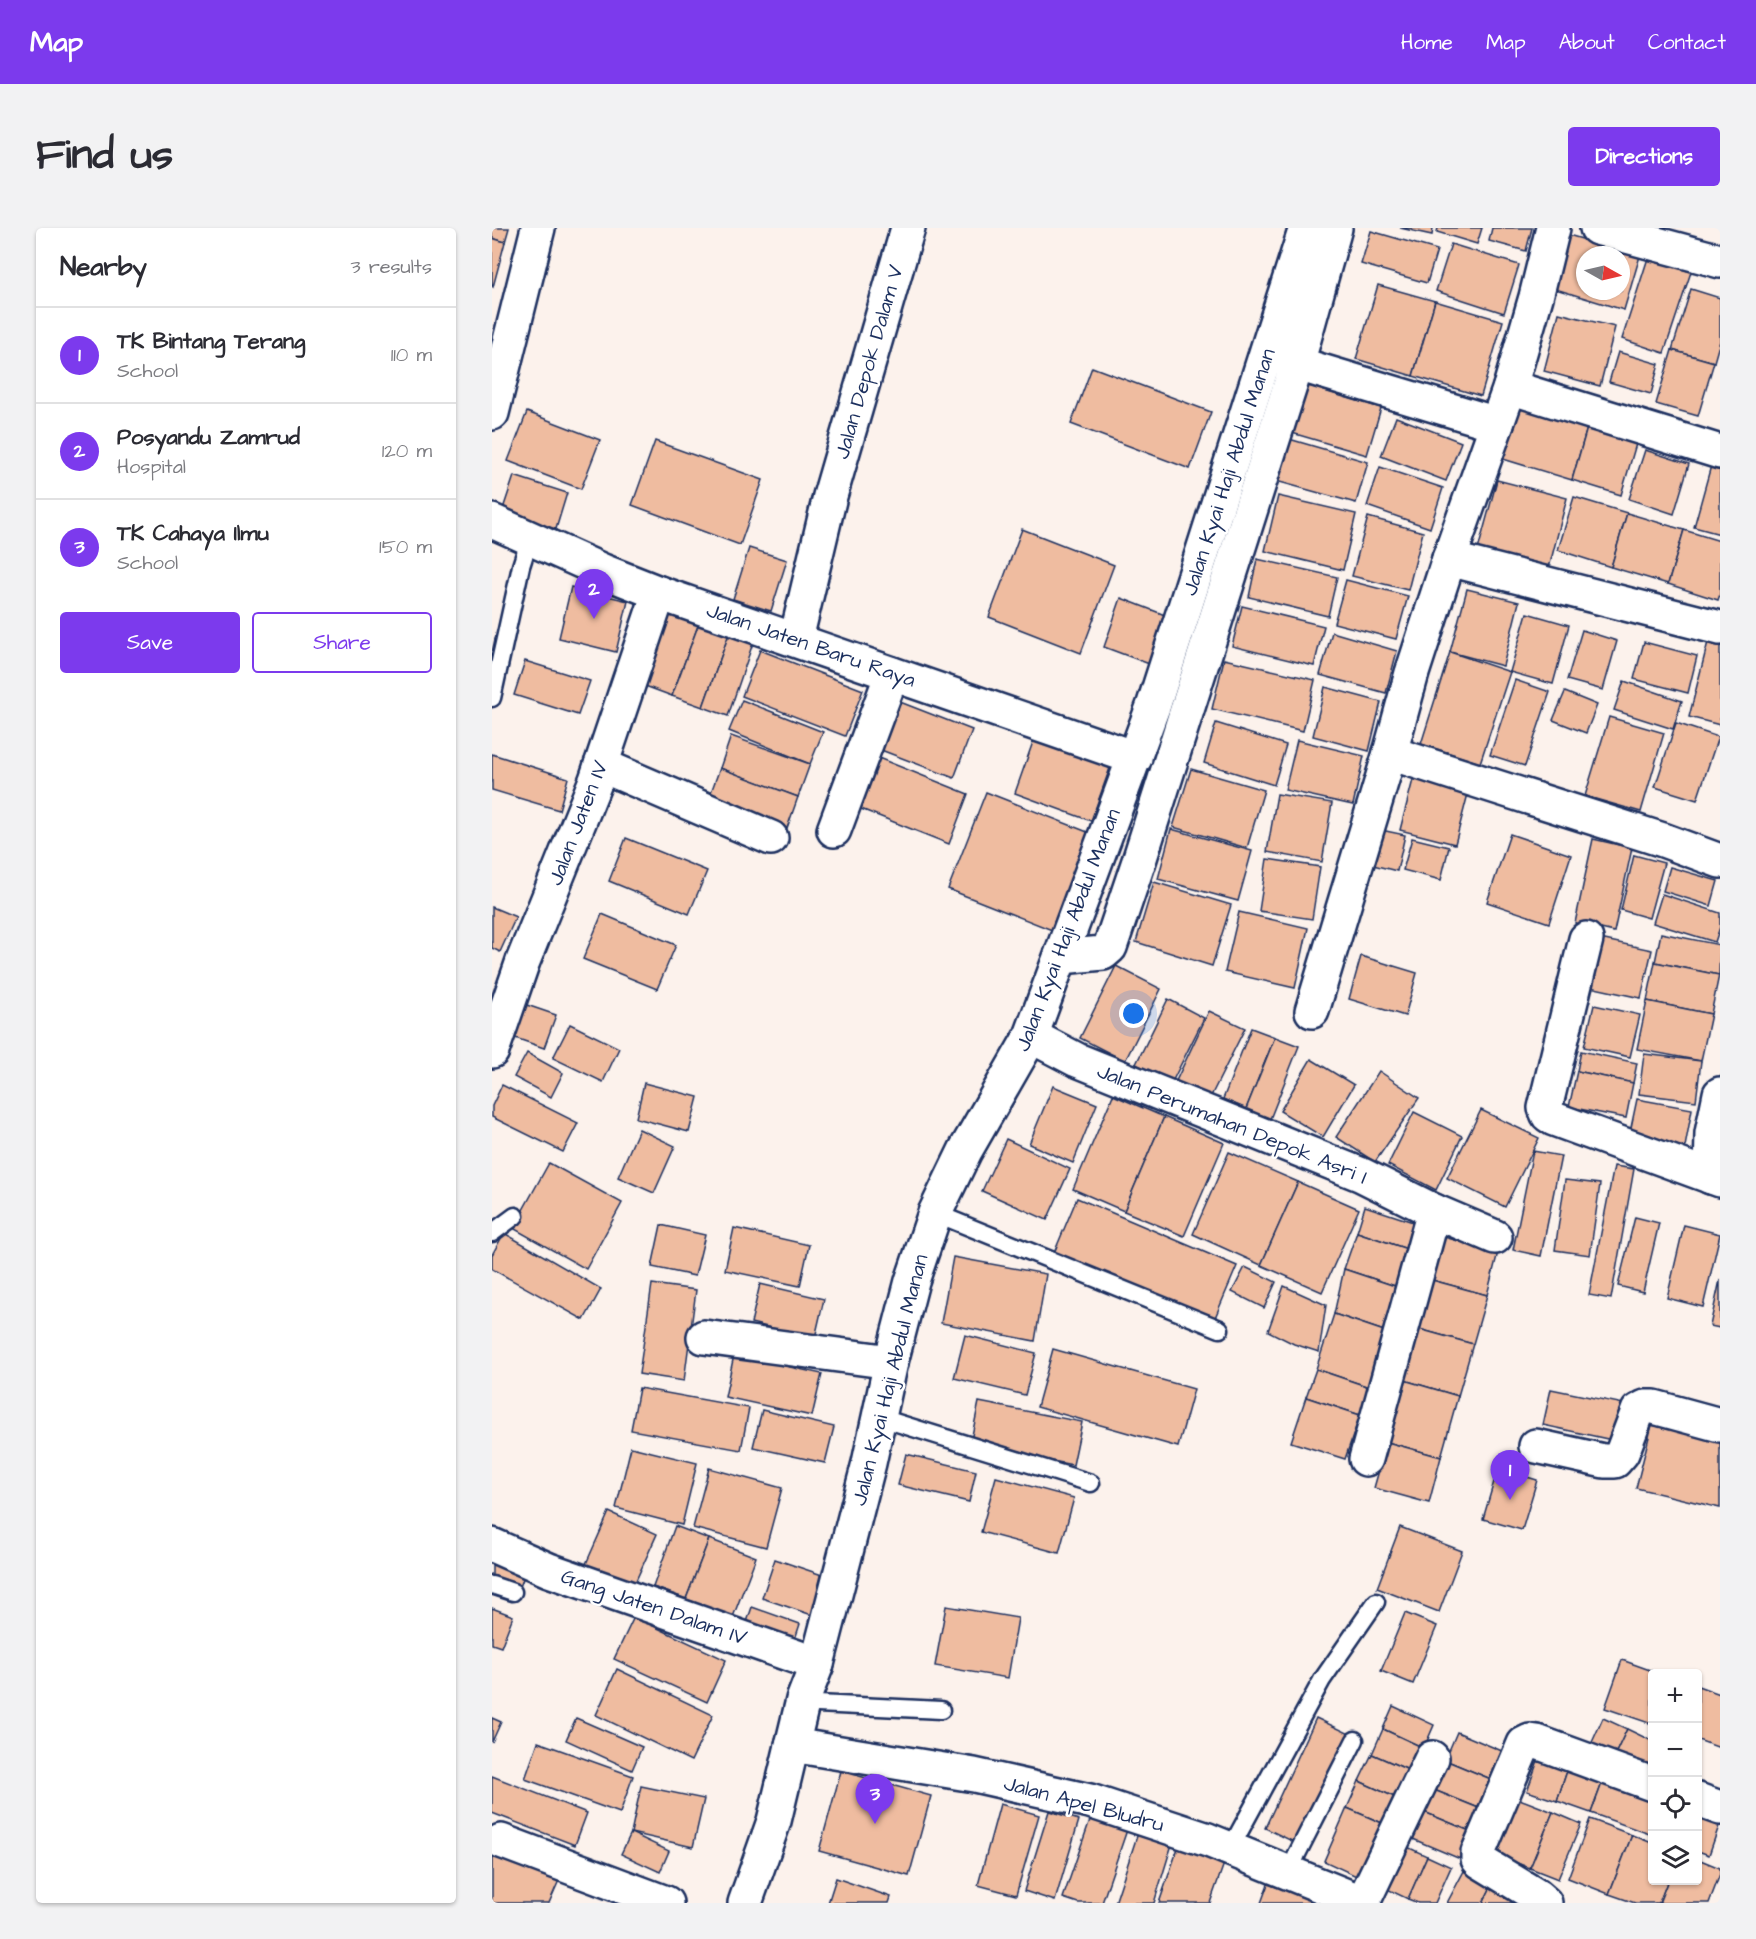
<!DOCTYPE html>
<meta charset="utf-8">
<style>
:root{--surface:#fff;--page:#f2f2f3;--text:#2b2b33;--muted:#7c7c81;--line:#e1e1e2;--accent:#7c3aed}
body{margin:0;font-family:"Architects Daughter",sans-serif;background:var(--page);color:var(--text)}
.controls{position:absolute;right:18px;bottom:18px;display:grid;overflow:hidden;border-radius:6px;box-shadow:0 2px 4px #0004}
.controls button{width:54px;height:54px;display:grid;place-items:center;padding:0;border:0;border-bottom:2px solid var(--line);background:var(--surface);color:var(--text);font:30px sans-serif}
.compass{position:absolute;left:1084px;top:18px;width:54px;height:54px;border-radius:50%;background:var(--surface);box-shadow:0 2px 4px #0004;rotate:98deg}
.you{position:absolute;left:642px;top:786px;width:21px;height:21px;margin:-15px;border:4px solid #fff;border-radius:50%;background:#1a73e8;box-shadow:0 0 0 9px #1a73e833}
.badge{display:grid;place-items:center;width:39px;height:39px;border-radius:50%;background:var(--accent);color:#fff;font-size:20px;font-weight:700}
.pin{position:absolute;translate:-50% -50px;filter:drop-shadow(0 2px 3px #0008)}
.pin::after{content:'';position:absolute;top:32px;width:21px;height:18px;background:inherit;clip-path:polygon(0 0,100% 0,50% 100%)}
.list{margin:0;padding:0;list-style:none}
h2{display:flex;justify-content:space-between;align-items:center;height:78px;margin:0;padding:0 24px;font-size:26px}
h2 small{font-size:20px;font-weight:400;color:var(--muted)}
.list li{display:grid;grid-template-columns:39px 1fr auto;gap:18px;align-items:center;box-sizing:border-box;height:96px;padding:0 24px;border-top:2px solid var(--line)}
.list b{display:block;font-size:22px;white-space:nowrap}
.list p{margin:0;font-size:20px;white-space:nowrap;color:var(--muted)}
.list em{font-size:20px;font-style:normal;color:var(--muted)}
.actions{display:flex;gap:12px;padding:18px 24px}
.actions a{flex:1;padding:14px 0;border:2px solid var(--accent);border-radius:6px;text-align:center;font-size:21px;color:var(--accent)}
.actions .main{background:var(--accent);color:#fff}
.icon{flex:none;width:33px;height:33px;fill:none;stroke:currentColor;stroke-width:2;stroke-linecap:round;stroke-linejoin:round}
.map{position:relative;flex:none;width:1228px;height:1675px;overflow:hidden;border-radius:6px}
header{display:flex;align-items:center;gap:36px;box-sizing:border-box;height:84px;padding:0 30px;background:var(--accent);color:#fff}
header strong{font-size:28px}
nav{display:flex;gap:33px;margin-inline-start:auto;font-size:21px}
.intro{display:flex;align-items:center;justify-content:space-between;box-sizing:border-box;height:144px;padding:0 36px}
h1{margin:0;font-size:42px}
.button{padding:15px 27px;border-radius:6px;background:var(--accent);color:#fff;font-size:21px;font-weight:700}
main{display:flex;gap:36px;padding:0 36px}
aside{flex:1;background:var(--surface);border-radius:6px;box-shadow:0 2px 4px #0004}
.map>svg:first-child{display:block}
.building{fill:#efbca0;stroke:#1b2f5e;stroke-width:1.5;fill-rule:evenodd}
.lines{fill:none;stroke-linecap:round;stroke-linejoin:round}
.lane-casing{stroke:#1b2f5e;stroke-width:21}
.street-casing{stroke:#1b2f5e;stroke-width:38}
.lane{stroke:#fff;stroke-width:16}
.street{stroke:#fff;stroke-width:33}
.labels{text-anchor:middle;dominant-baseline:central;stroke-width:5;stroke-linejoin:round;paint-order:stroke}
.street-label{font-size:21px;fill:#1b2f5e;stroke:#fff}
</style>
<header>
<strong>Map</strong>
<nav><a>Home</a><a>Map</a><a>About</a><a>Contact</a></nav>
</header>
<div class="intro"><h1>Find us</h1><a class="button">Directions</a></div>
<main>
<aside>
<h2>Nearby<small>3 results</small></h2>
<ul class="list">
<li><span class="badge">1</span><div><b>TK Bintang Terang</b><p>School</p></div><em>110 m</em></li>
<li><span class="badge">2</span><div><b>Posyandu Zamrud</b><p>Hospital</p></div><em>120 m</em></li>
<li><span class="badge">3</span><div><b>TK Cahaya Ilmu</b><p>School</p></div><em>150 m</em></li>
</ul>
<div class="actions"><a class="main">Save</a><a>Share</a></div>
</aside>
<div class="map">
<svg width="1228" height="1675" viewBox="0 0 1228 1675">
<rect width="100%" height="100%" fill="#fcf2ec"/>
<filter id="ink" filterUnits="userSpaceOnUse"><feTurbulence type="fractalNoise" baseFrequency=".0167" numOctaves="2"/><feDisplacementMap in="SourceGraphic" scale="12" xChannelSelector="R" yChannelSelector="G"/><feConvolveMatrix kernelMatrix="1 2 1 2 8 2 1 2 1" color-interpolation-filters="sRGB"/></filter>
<g filter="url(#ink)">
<g class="building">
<polygon points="0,0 17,0 13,14 0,10"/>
<polygon points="908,0 941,0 940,7"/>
<polygon points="946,0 990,0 985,16 945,4"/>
<polygon points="1000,0 1040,0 1034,23 997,13"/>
<polygon points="879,3 945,22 935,55 869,36"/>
<path d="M1073,6l75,22 -16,54 -75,-23zM1093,27h36v36h-36z"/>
<polygon points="0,10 13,14 1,59 0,58"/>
<polygon points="959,16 1027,37 1012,85 944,63"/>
<polygon points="1156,30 1199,44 1172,125 1130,111"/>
<polygon points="886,57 943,73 921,148 864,131"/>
<polygon points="1199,61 1228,70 1228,113 1222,134 1180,122"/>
<polygon points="943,73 1011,93 989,168 921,148"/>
<polygon points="1067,85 1123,99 1108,158 1052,143"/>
<polygon points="1180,122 1222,134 1206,188 1164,176"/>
<polygon points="1126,124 1167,136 1159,166 1117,154"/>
<polygon points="600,139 719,184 698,241 579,196"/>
<polygon points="814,157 889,180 875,227 800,205"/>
<polygon points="1029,173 1097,193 1080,252 1011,231"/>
<polygon points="35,184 108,212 89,261 16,233"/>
<polygon points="904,189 969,214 954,253 889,228"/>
<polygon points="1097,193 1146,209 1129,267 1080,252"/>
<polygon points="797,211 876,234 864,275 784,253"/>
<polygon points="163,213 271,252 248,317 140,277"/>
<polygon points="1153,222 1197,236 1182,286 1137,271"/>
<polygon points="1220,234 1228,237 1228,306 1202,299"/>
<polygon points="888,239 951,260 938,300 875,278"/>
<polygon points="22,248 75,265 64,301 10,284"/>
<polygon points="1005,252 1075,270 1057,340 986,322"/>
<polygon points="786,268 864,286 851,342 773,323"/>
<polygon points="1082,269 1135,285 1119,339 1066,322"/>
<polygon points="1135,285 1192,302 1176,356 1119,339"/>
<polygon points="876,289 931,304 916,362 860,348"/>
<polygon points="530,301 622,337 589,425 497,389"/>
<polygon points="1192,302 1228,313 1228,366 1226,372 1176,356"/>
<polygon points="257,320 295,332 279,383 241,371"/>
<polygon points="765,331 845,349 836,388 757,369"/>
<polygon points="854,352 916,368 904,411 842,395"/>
<polygon points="79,359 136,373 124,424 67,410"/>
<polygon points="975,361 1027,374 1011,438 958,424"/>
<polygon points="629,370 678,389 660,437 612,419"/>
<polygon points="750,378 832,398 822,438 740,418"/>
<polygon points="171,382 207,395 180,468 145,455"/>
<polygon points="1035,385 1077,397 1061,456 1018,444"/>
<polygon points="207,395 237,406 211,479 180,468"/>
<polygon points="1090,402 1125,413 1111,462 1075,452"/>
<polygon points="840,404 905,423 894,465 828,447"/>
<polygon points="237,406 261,415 236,488 211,479"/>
<polygon points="1218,406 1228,408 1228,497 1197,489"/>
<polygon points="1152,414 1205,428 1196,465 1142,451"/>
<polygon points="268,422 371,462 353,508 250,468"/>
<polygon points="958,424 1018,444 988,535 929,516"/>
<polygon points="732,431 823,452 811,503 720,481"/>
<polygon points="33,433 98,453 86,487 22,467"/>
<polygon points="1023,452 1058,464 1033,538 998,527"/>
<polygon points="1132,453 1190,473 1181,501 1122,482"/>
<polygon points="833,459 889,474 877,523 821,508"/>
<polygon points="1073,464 1105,477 1094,505 1061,492"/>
<polygon points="250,472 331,504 318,536 237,503"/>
<polygon points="408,474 480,502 462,550 389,522"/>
<polygon points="1117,489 1172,505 1149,584 1093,568"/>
<polygon points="724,495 794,517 782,557 712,535"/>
<polygon points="1184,495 1226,509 1205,572 1163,559"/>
<polygon points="239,508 318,536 306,569 228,540"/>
<polygon points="542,511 618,540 599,593 523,565"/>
<polygon points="805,512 872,528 861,577 793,562"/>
<polygon points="0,526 76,550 67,582 0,562"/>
<polygon points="379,527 476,566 457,616 359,577"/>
<polygon points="228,540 306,569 294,603 215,575"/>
<polygon points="699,541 772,562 755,620 681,599"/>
<polygon points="923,544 978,558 963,616 908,602"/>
<polygon points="494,564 598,605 560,702 456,661"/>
<polygon points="785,566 840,575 830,634 775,624"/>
<polygon points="679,601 760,623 746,673 666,651"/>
<polygon points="889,602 913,607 905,643 881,637"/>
<polygon points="1018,606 1079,627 1057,695 995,674"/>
<polygon points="134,610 215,643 197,686 117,653"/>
<polygon points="920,610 957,619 949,652 911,642"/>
<polygon points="1101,611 1140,620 1122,704 1083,695"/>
<polygon points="1142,627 1172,635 1157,690 1129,682"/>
<polygon points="775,631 828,639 820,691 767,683"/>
<polygon points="1178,639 1226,653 1219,678 1171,663"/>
<polygon points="662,654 739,677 720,738 644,714"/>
<polygon points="1170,666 1228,685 1228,699 1223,714 1161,695"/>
<polygon points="0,679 24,689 8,724 0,720"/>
<polygon points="747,684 816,700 803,760 733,744"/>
<polygon points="110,686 184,717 165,761 91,731"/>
<polygon points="1169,705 1228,717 1227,747 1163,734"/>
<polygon points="1108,711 1160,722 1149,770 1098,759"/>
<polygon points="869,728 925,745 913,788 857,771"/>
<polygon points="1163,734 1227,747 1219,786 1155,773"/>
<polygon points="624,738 669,761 633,833 588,810"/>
<polygon points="676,771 712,790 680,854 644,836"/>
<polygon points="23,773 64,787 52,820 12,806"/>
<polygon points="1155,773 1219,786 1209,833 1145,821"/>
<polygon points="1102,777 1148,787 1138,829 1092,819"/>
<polygon points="717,783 753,800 717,872 684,853"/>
<polygon points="78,796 127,820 111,854 61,830"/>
<polygon points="759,800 783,809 754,881 731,871"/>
<polygon points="783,809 807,818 778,891 754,881"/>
<polygon points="1089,823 1145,835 1141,855 1085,843"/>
<polygon points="35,825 71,845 59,869 22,849"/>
<polygon points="1152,826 1209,833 1204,873 1147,866"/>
<polygon points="819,831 862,857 831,909 788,883"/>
<polygon points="887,843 927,870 883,934 844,909"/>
<polygon points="1085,843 1141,855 1134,890 1077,879"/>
<polygon points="152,855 206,869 197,904 144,890"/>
<polygon points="10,857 86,895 71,924 0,889 0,878"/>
<polygon points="561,858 605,876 581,935 537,916"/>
<polygon points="621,867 672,889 632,983 581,961"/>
<polygon points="1145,871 1200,881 1193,919 1137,909"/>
<polygon points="989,882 1047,910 1013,979 955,950"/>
<polygon points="922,884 970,908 944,962 896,937"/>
<polygon points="672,889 732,915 692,1008 632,983"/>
<polygon points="147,901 183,918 162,965 126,949"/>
<polygon points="514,911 578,941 555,992 490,963"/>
<polygon points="1041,923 1069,928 1049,1028 1021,1022"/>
<polygon points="737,924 806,954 769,1037 701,1006"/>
<polygon points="57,935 130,975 94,1041 21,1000"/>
<polygon points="1122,938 1142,941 1119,1071 1097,1067"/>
<polygon points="1073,952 1108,956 1098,1027 1063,1022"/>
<polygon points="806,954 867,981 830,1064 769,1037"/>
<polygon points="585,970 745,1038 722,1092 562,1025"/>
<polygon points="873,978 927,996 918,1022 865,1004"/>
<polygon points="1143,989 1167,995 1151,1064 1126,1058"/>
<polygon points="169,997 213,1007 203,1048 160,1039"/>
<polygon points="1192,997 1228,1006 1211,1079 1175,1070"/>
<polygon points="242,1000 317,1017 308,1058 233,1042"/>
<polygon points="865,1004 918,1022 906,1059 852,1041"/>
<polygon points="12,1005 109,1061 92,1092 0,1041 0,1027"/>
<polygon points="952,1009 1006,1024 995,1067 940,1052"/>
<polygon points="461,1029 554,1046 543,1113 449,1095"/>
<polygon points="753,1039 784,1054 772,1080 740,1064"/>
<polygon points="852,1041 906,1059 895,1104 842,1086"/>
<polygon points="940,1052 995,1067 981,1116 927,1101"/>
<polygon points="1228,1052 1228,1100 1218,1098"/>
<polygon points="160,1056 204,1062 192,1153 147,1146"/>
<polygon points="268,1056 332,1071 323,1110 259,1095"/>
<polygon points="792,1058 834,1077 827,1124 802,1116 776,1103"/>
<polygon points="842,1086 895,1104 877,1159 824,1141"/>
<polygon points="927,1101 981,1116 966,1168 912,1152"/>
<polygon points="473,1107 544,1125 533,1167 462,1150"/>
<polygon points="561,1121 702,1161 686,1219 545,1179"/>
<polygon points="242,1127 330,1146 320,1188 233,1169"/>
<polygon points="824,1141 877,1159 868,1187 814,1169"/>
<polygon points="912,1152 966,1168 949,1229 895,1214"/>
<polygon points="147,1160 257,1180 249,1222 139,1202"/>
<polygon points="1059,1161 1132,1176 1125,1213 1051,1197"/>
<polygon points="814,1169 868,1187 853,1231 799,1214"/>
<polygon points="487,1174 590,1194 581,1237 478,1217"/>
<polygon points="270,1182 342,1199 333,1235 261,1219"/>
<polygon points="1160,1197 1228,1213 1228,1280 1144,1260"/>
<polygon points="895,1214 949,1229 937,1275 882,1260"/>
<polygon points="139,1219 205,1235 190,1297 124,1280"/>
<polygon points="414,1226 484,1243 477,1274 406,1257"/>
<polygon points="217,1240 290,1260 274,1319 201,1300"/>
<polygon points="1006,1240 1045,1252 1030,1302 991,1291"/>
<polygon points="504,1249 582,1270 567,1325 489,1304"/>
<polygon points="117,1284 165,1306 141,1359 93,1338"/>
<polygon points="183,1298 217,1311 194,1371 161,1359"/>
<polygon points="908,1299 970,1323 947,1384 885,1360"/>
<polygon points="217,1311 264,1329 241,1389 194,1371"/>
<polygon points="0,1324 36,1337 28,1359 0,1350"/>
<polygon points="283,1331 333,1348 320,1387 270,1370"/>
<polygon points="454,1378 526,1390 516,1450 443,1438"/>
<polygon points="260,1379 308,1396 300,1420 252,1403"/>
<polygon points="0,1380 21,1388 9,1419 0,1416"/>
<polygon points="913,1385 945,1398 921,1456 889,1443"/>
<polygon points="142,1389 234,1432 215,1474 122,1431"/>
<polygon points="1130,1432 1169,1446 1160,1446 1160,1496 1113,1480"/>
<polygon points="125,1441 221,1487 199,1533 104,1487"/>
<polygon points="1206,1458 1228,1466 1228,1520 1206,1512"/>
<polygon points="901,1478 942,1497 932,1520 891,1501"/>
<polygon points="0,1490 9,1494 0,1514"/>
<polygon points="84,1490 150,1519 140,1542 74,1512"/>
<polygon points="824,1490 860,1507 808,1617 773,1600"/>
<polygon points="1111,1490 1135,1501 1121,1531 1097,1521"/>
<polygon points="891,1501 932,1520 921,1544 880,1526"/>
<polygon points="1135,1501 1160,1513 1160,1541 1121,1531"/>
<polygon points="965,1504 1017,1526 1006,1554 953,1532"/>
<polygon points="46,1514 141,1548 128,1585 33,1551"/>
<polygon points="880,1526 921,1544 909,1572 867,1553"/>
<polygon points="1048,1527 1077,1537 1065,1573 1035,1563"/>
<polygon points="953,1532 1006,1554 994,1583 942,1562"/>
<polygon points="1077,1537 1112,1550 1099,1585 1065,1573"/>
<polygon points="349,1543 439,1568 417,1648 327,1623"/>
<polygon points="0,1548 95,1585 83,1617 0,1585"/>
<polygon points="1112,1550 1160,1567 1160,1607 1099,1585"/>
<polygon points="867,1553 909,1572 897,1598 855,1580"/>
<polygon points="149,1558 212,1571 201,1619 139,1605"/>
<polygon points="942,1562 994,1583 985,1606 932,1584"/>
<polygon points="1025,1570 1061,1584 1038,1640 1002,1626"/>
<polygon points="508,1576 547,1587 524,1667 486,1657"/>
<polygon points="855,1580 897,1598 873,1652 832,1633"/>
<polygon points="557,1583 587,1592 563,1673 532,1663"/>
<polygon points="1206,1583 1228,1595 1217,1627 1206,1623"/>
<polygon points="932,1584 985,1606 973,1633 921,1611"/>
<polygon points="1061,1584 1089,1596 1066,1651 1038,1640"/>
<polygon points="600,1586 636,1599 610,1675 586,1675 571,1670"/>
<polygon points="1098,1591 1140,1607 1117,1666 1076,1650"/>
<polygon points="647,1602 681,1613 662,1675 623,1675"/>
<polygon points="139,1605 177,1623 168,1644 129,1626"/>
<polygon points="1140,1607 1160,1615 1160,1652 1176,1652 1167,1675 1143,1675 1117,1666"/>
<polygon points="688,1614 734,1630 718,1675 667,1675"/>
<polygon points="911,1617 935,1628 916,1671 893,1660"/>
<polygon points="3,1621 68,1650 57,1675 0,1675 0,1626"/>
<polygon points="935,1628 959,1639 943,1675 926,1675 916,1671"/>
<polygon points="1206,1631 1228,1640 1228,1646 1217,1675 1167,1675 1176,1652 1206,1652"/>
<polygon points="972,1643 1000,1657 991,1675 955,1675"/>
<polygon points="344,1650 399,1669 397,1675 336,1675"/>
<polygon points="776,1656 822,1672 821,1675 769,1675"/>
<polygon points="1000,1657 1034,1675 991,1675"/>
</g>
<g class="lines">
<defs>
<g id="lane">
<polyline points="0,470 29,338 38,310"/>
<polyline points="443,985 728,1101"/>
<polyline points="0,1005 23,988"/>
<polyline points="386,1189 599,1255"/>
<polyline points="0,1357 21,1364"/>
<polyline points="311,1472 325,1476 449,1482"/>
<polyline points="738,1621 830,1452 884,1374"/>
<polyline points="798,1645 805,1626 863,1512"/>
</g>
<g id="street">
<polyline points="1105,0 1228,33"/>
<polyline points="786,130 1005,196"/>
<polyline points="1018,159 1228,224"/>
<polyline points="0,185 46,0"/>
<polyline points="0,293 111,343 167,365 643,530"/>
<polyline points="957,331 1228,400"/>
<polyline points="304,411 338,268 416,0"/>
<polyline points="898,525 1171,612 1228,633"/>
<polyline points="109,537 279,610"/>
<polyline points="342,602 400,446"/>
<polyline points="1094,711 1053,880 1056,887 1062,891 1228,952"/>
<polyline points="569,729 611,725 618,719 647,633 805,136 843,0"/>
<polyline points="820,783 898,525 920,445 957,331 1018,159 1044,69 1061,0"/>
<polyline points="539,808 585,832 870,947 942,983 1003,1009"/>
<polyline points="0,823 31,733 104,552 167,365"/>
<polyline points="1219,949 1220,905 1228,866"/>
<polyline points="212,1109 399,1134"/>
<polyline points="1044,1218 1112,1233 1123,1233 1130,1225 1146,1183 1153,1179 1162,1179 1228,1197"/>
<polyline points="874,1231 942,983"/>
<polyline points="0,1317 57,1342 325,1436"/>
<polyline points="300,1517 482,1547 598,1573 716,1612 872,1675"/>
<polyline points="1206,1572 1228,1580"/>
<polyline points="9,1613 174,1675"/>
<polyline points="871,1674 940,1530"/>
<polyline points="253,1675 282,1593 311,1472 325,1436 377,1235 399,1134 420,1053 443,985 473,923 539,808 662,476 814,0"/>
<polyline points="1053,1675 1045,1668 989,1634 986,1631 986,1625 1032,1516 1038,1513 1045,1514 1160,1556"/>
</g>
</defs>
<use href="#lane" class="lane-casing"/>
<use href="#street" class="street-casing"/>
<use href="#lane" class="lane"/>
<use href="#street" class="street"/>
</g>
</g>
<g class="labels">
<g class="street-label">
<text transform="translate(377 134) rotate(-74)">Jalan Depok Dalam V</text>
<text transform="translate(737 244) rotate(-72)">Jalan Kyai Haji Abdul Manan</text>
<text transform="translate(319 417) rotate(19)">Jalan Jaten Baru Raya</text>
<text transform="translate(86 595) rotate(-69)">Jalan Jaten IV</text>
<text transform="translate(576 702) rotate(-69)">Jalan Kyai Haji Abdul Manan</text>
<text transform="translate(740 896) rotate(22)">Jalan Perumahan Depok Asri I</text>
<text transform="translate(398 1152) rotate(-76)">Jalan Kyai Haji Abdul Manan</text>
<text transform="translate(162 1379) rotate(19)">Gang Jaten Dalam IV</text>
<text transform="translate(592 1576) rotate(15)">Jalan Apel Bludru</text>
</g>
</g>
</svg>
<div class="controls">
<button>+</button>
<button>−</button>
<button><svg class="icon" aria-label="locate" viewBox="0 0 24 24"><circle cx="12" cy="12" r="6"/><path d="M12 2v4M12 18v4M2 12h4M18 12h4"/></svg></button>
<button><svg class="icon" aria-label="layers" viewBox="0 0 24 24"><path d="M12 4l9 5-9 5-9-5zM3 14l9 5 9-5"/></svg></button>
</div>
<svg class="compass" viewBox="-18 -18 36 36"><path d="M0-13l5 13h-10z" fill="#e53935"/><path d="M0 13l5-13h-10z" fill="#7c7c81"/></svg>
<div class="you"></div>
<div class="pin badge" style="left:1018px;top:1272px">1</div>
<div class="pin badge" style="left:102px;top:391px">2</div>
<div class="pin badge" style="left:383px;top:1596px">3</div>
</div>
</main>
